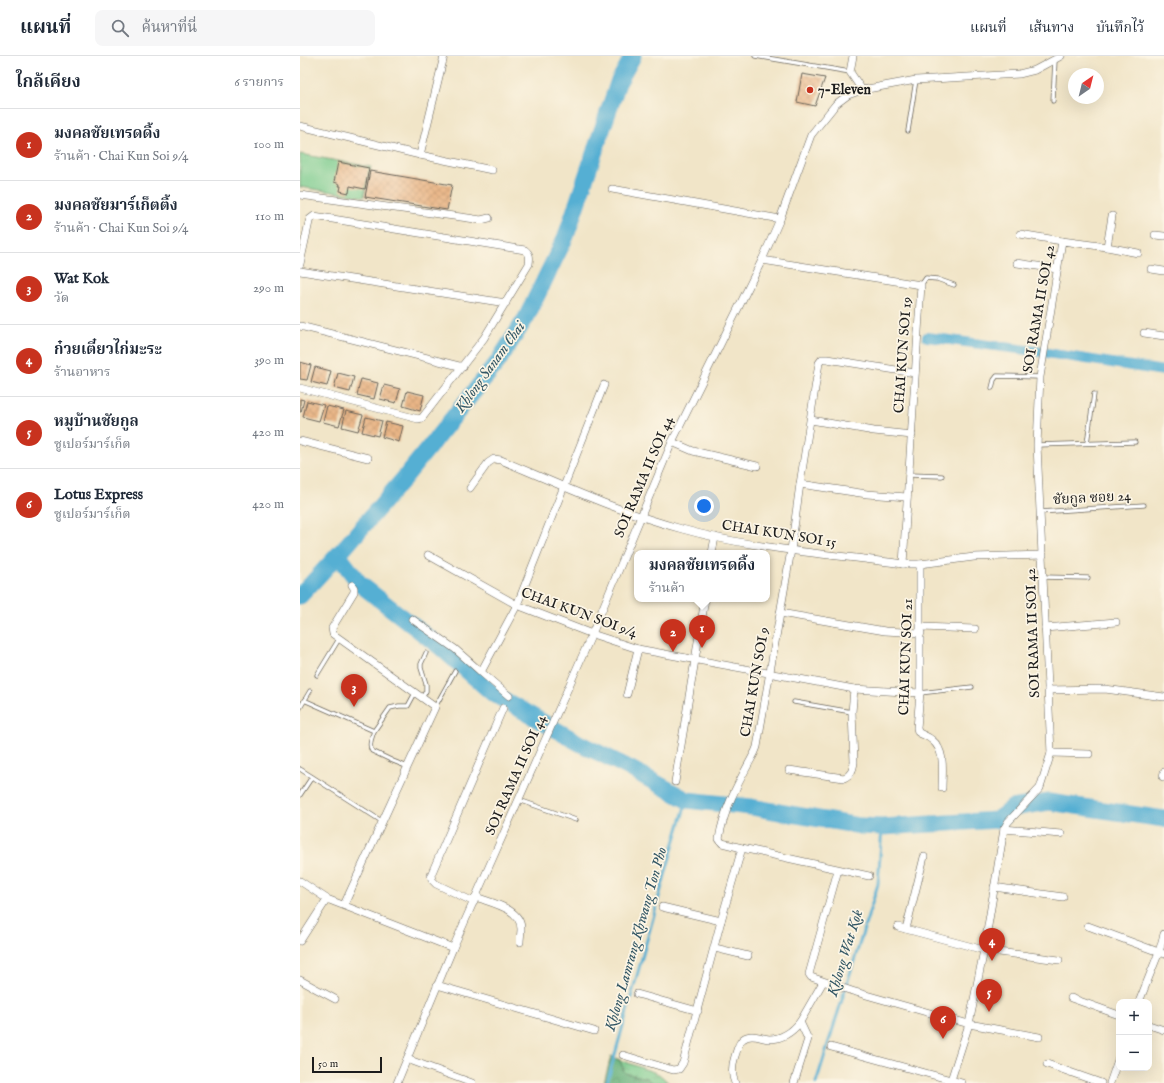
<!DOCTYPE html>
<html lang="th">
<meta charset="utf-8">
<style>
:root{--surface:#fff;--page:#f6f6f7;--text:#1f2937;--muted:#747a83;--line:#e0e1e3;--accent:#c8321e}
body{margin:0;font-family:"IM FELL English","Noto Serif Thai",serif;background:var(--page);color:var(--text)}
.controls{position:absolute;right:12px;bottom:12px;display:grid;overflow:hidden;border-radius:8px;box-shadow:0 4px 16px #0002}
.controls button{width:36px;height:36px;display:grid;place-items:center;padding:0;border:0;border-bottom:1px solid var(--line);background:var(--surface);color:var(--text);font:20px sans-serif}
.compass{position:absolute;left:768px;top:12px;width:36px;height:36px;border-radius:50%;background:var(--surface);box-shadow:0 4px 16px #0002;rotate:35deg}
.scale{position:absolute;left:12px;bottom:10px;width:70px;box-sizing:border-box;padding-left:4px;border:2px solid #1c1c1c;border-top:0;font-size:11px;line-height:14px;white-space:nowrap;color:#1c1c1c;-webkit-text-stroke:3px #fcf5e5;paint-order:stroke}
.you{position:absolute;left:404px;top:450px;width:14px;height:14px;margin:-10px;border:3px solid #fff;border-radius:50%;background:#1a73e8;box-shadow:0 0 0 6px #1a73e833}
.badge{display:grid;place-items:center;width:26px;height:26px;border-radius:50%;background:var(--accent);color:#fff;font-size:13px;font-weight:700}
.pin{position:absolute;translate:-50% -33px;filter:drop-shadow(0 1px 2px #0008)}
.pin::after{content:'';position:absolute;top:21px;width:14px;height:12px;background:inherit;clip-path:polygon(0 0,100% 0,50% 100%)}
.popup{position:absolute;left:334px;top:494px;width:136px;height:52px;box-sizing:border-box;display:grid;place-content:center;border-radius:8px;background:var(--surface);filter:drop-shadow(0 1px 3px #0005);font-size:13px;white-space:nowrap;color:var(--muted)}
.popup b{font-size:15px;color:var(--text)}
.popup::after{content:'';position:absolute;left:50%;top:100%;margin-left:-8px;border:8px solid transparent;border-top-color:var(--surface)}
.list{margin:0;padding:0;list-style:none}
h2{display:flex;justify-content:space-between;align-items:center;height:52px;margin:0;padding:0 16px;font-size:17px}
h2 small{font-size:13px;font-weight:400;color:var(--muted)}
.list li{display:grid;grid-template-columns:26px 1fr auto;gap:12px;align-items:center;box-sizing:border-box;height:72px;padding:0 16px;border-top:1px solid var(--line)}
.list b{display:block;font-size:15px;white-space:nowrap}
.list p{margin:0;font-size:13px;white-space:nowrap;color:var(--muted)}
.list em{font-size:13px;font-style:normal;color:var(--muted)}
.icon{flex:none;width:22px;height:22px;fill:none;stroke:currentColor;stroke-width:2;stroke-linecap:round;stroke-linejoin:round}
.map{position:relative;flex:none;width:864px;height:1027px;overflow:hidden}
header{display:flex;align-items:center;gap:24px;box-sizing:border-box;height:56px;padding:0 20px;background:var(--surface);border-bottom:1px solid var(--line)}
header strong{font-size:19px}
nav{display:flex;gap:22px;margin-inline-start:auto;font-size:14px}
.search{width:280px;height:36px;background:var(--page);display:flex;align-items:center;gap:10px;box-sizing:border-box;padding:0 14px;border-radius:8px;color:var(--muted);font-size:15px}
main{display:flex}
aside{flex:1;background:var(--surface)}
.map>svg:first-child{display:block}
.green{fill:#79cb8d;stroke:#4a7454}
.forest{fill:url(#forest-crowns);stroke:#3f664a}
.wetland{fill:url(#wetland-marsh);stroke:#4a7454}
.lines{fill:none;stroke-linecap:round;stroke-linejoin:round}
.stream{stroke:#55afd3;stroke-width:3}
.canal{stroke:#55afd3;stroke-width:10}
.river{stroke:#55afd3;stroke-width:17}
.building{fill:url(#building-cross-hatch)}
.service-casing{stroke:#676258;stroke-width:5}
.minor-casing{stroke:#676258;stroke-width:8}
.service{stroke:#fff;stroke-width:3.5}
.minor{stroke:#fff;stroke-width:7}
.poi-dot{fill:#c8321e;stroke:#fcf5e5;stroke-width:1.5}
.labels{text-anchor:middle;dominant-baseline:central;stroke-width:3.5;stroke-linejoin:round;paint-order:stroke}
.poi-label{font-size:14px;font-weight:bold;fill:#1c1c1c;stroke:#fcf5e5;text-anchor:start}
.street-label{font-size:14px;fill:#1c1c1c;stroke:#fcf5e5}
.water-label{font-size:15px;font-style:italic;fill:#335765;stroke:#fcf5e5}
</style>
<header>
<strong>แผนที่</strong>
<div class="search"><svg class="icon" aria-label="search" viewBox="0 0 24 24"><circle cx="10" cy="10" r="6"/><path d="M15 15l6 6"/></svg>ค้นหาที่นี่</div>
<nav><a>แผนที่</a><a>เส้นทาง</a><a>บันทึกไว้</a></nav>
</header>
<main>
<aside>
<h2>ใกล้เคียง<small>6 รายการ</small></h2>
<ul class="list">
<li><span class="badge">1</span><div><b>มงคลชัยเทรดดิ้ง</b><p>ร้านค้า · Chai Kun Soi 9/4</p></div><em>100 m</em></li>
<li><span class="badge">2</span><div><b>มงคลชัยมาร์เก็ตติ้ง</b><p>ร้านค้า · Chai Kun Soi 9/4</p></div><em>110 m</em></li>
<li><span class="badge">3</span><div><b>Wat Kok</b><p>วัด</p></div><em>290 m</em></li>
<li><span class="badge">4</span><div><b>ก๋วยเตี๋ยวไก่มะระ</b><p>ร้านอาหาร</p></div><em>390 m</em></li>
<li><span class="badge">5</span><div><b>หมูบ้านชัยกูล</b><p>ซูเปอร์มาร์เก็ต</p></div><em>420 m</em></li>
<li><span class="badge">6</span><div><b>Lotus Express</b><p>ซูเปอร์มาร์เก็ต</p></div><em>420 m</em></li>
</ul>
</aside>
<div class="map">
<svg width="864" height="1027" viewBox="0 0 864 1027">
<defs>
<pattern id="forest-crowns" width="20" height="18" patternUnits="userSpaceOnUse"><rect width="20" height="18" fill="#62af78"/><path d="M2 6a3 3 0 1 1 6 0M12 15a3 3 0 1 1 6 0" fill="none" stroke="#508e62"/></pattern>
<pattern id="wetland-marsh" width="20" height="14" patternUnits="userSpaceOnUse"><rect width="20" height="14" fill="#79cb8d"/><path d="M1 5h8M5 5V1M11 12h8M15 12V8" fill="none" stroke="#68ae79"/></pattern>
<pattern id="building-cross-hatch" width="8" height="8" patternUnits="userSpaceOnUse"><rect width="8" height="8" fill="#e9b586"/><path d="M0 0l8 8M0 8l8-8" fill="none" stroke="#c79b73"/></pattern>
</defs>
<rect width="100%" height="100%" fill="#fcf5e5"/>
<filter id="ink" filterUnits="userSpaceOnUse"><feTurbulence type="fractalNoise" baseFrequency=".025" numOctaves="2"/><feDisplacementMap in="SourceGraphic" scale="8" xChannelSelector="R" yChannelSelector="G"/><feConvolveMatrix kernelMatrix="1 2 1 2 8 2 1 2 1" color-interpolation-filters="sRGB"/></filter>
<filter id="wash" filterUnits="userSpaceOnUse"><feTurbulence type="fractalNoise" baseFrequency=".012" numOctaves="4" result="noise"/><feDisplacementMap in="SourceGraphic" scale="16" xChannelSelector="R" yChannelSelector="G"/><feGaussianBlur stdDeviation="0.9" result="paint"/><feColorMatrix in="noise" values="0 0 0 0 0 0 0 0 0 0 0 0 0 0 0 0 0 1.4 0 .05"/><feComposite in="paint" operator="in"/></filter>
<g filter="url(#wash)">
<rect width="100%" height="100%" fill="#f1e5c8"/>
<polygon class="green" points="0,98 71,111 64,141 0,131"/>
<polygon class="forest" points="311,1000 320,1004 325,1017 347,1022 352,1027 304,1027"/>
<polygon class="wetland" points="320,1004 359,1018 369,1027 352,1027 347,1022 325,1017"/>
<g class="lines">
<g class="stream">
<polyline points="307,1027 374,787 387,744"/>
<polyline points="516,1027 578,828 582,771"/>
</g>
<polyline class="canal" points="627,281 734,295 864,315"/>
<g class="river">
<polyline points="38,499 60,528 139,590 192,637 279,687 329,712 387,744 451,751 560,770 582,771 697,764 712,752 749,746 864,763"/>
<polyline points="0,540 46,490 105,421 197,307 226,262 266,180 318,27 333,0"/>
</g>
</g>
<g id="blocks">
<g class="building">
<polygon points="502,18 525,22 515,50 497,46"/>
<polygon points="38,106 69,112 65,133 50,130 49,137 40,135 41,130 39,130 40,128 34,126"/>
<polygon points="70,115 152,129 147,154 65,141"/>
<polygon points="0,306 11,309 7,324 0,323"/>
<polygon points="15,311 31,315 27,330 11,326"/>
<polygon points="38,317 54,321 50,336 34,332"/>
<polygon points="61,323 78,327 74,343 57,339"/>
<polygon points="84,329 100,333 96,347 80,343"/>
<polygon points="107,335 124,339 120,355 103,350"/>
<polygon points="0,343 4,344 1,356 0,356"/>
<polygon points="7,345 24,349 19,365 3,361"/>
<polygon points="27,350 44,354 39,370 23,366"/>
<polygon points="46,355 63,359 58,375 42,371"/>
<polygon points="66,361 82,365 78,380 62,376"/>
<polygon points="86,366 103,370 99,386 82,381"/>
</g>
</g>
</g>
<g filter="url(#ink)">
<use href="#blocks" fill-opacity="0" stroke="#676258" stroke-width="1"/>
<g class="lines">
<defs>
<g id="service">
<polyline points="455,0 550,16"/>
<polyline points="753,45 755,4"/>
<polyline points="608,75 616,24"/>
<polyline points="621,229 626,222 637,223 654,229"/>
<polyline points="692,332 694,324 697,320 740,321"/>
<polyline points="787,387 794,338"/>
<polyline points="737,389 835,386"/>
<polyline points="609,419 642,420"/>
<polyline points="740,456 844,449"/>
<polyline points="743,521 788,522"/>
<polyline points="17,619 39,583"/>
<polyline points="620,637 672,631"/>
<polyline points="122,642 126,635 126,628 121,612 121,608 126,597"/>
<polyline points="4,644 74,675 90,652 99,650 108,650 115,637"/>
<polyline points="494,646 552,656"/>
<polyline points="135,651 155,615"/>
<polyline points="0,652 10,635"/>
<path d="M74,675c-2,6 -6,14 -2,20l21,10 15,6"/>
<polyline points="0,713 83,766"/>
<polyline points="0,739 12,721"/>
<polyline points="219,744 276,764"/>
</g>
<g id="minor">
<polyline points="553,0 550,16 562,34"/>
<polyline points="0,70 120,99 192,114"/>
<polyline points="120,99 144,0"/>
<polyline points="312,133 480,163"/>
<polyline points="0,139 168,162 181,164 189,162"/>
<polyline points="720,178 762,185"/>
<polyline points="855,179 864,180"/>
<polyline points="807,191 812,160"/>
<polyline points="462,204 621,229 603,508"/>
<polyline points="717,207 757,213"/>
<path d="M0,208l9,-42 1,-3 4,-3 211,34c5,4 5,7 4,14l-45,74 -62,80 -4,1 -118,-31"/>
<polyline points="851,213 864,215"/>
<polyline points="0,215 206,247"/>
<polyline points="0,270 163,311"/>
<polyline points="844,277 864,280"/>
<polyline points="511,364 574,375 612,379"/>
<polyline points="0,385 68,402"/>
<polyline points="372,386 393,395 457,410"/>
<polyline points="500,428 567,438 607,441"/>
<path d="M170,432l18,-25 6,-4 7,1c59,25 118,52 181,69 71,20 147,25 221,35h17l54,-7 69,-2"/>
<polyline points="412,497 415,481"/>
<polyline points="128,499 217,549 292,578 338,593 554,633 620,637"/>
<path d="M620,508v129l-3,35 1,4c4,3 10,4 14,8 14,11 10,32 10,48"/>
<polyline points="480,557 585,575 621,577"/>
<polyline points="112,563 155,593 181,616"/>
<polyline points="621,571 675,573"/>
<polyline points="745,572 816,566"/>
<polyline points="748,634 805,633 864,641"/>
<polyline points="327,638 338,593"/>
<polyline points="209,640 181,616 217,549 304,329"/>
<polyline points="751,697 789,698"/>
<path d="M489,714l55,8c7,-3 9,-8 10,-16l-2,-50 2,-23"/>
<polyline points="863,721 864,716"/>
<polyline points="375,726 405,543"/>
<polyline points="704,773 761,778"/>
<polyline points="538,814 509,918 511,921 552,935 669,968 739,981"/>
<path d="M569,820l-127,-28 -20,-5 -3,-4c5,-32 21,-59 36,-87l2,-5 34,-197 9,-66 19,-121 3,-4h5l88,14"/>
<polyline points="0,825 27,843 153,892"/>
<polyline points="694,831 763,841"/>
<path d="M176,841c15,6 45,11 45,32 0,4 -1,9 -1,13"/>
<polyline points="174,846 136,828 132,824 131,819 203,652"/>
<polyline points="44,849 135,651 33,578 32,572 54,536 54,532 52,529"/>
<polyline points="362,851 421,865"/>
<polyline points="788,870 864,898"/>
<polyline points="598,871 684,894 759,904"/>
<polyline points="606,873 624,801"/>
<polyline points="0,885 27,843"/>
<polyline points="415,892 448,900"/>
<polyline points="0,924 35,943"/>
<polyline points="137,929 294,975"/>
<polyline points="337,938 398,955"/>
<polyline points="771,942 819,959"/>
<polyline points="839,946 859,896 864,878"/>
<polyline points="849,969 864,974"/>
<polyline points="531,991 662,1027"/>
<polyline points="323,999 373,1014 379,1013 383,1007 421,865 442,792"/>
<polyline points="107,1003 172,1027"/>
<polyline points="747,1008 801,1027"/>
<polyline points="97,1027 153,892 292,578 372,386 462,204 480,163 511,79 536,48 548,39 562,34 616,24 719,18 735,14 761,0"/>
<path d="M435,1027c-4,-9 -3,-18 0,-27 2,-5 3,-13 8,-17 8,-6 17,-1 26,0 13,0 24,-8 31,-17"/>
<polyline points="494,1027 508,983 500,966 523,926"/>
<polyline points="650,1027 669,968 684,894 704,773 708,766 740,732 751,697 737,389 740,321 762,185 807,191 838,197"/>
<polyline points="810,1027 819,1001"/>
</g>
</defs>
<use href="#service" class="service-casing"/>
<use href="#minor" class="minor-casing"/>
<use href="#service" class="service"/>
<use href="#minor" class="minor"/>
</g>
</g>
<circle class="poi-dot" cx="510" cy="34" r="4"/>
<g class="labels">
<g class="poi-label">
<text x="518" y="34">7-Eleven</text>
</g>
<g class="street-label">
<text transform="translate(739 253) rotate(-80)">SOI RAMA II SOI 42</text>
<text transform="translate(603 299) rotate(-86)">CHAI KUN SOI 19</text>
<text transform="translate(344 421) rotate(-67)">SOI RAMA II SOI 44</text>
<text transform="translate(792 442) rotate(-3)">ชัยกูล ซอย 24</text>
<text transform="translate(479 478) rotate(9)">CHAI KUN SOI 15</text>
<text transform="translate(279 557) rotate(20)">CHAI KUN SOI 9/4</text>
<text transform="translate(733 577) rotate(-92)">SOI RAMA II SOI 42</text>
<text transform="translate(606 601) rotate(-88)">CHAI KUN SOI 21</text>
<text transform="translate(455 626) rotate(-80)">CHAI KUN SOI 9</text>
<text transform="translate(216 719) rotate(-66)">SOI RAMA II SOI 44</text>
</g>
<g class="water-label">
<text transform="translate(190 311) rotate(-54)">Khlong Sanam Chai</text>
<text transform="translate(336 883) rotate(-74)">Khlong Lamrang Khwang Ton Pho</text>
<text transform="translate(545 897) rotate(-73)">Khlong Wat Kok</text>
</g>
</g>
</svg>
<div class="controls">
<button>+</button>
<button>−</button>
</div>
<svg class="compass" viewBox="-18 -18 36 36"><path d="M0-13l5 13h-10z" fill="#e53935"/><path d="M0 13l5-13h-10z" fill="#747a83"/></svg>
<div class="scale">50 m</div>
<div class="you"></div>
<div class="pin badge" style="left:402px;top:592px">1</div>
<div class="popup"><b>มงคลชัยเทรดดิ้ง</b>ร้านค้า</div>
<div class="pin badge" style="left:373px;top:596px">2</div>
<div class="pin badge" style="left:54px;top:651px">3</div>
<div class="pin badge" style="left:692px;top:905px">4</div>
<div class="pin badge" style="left:689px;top:956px">5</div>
<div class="pin badge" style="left:643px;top:983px">6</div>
</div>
</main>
